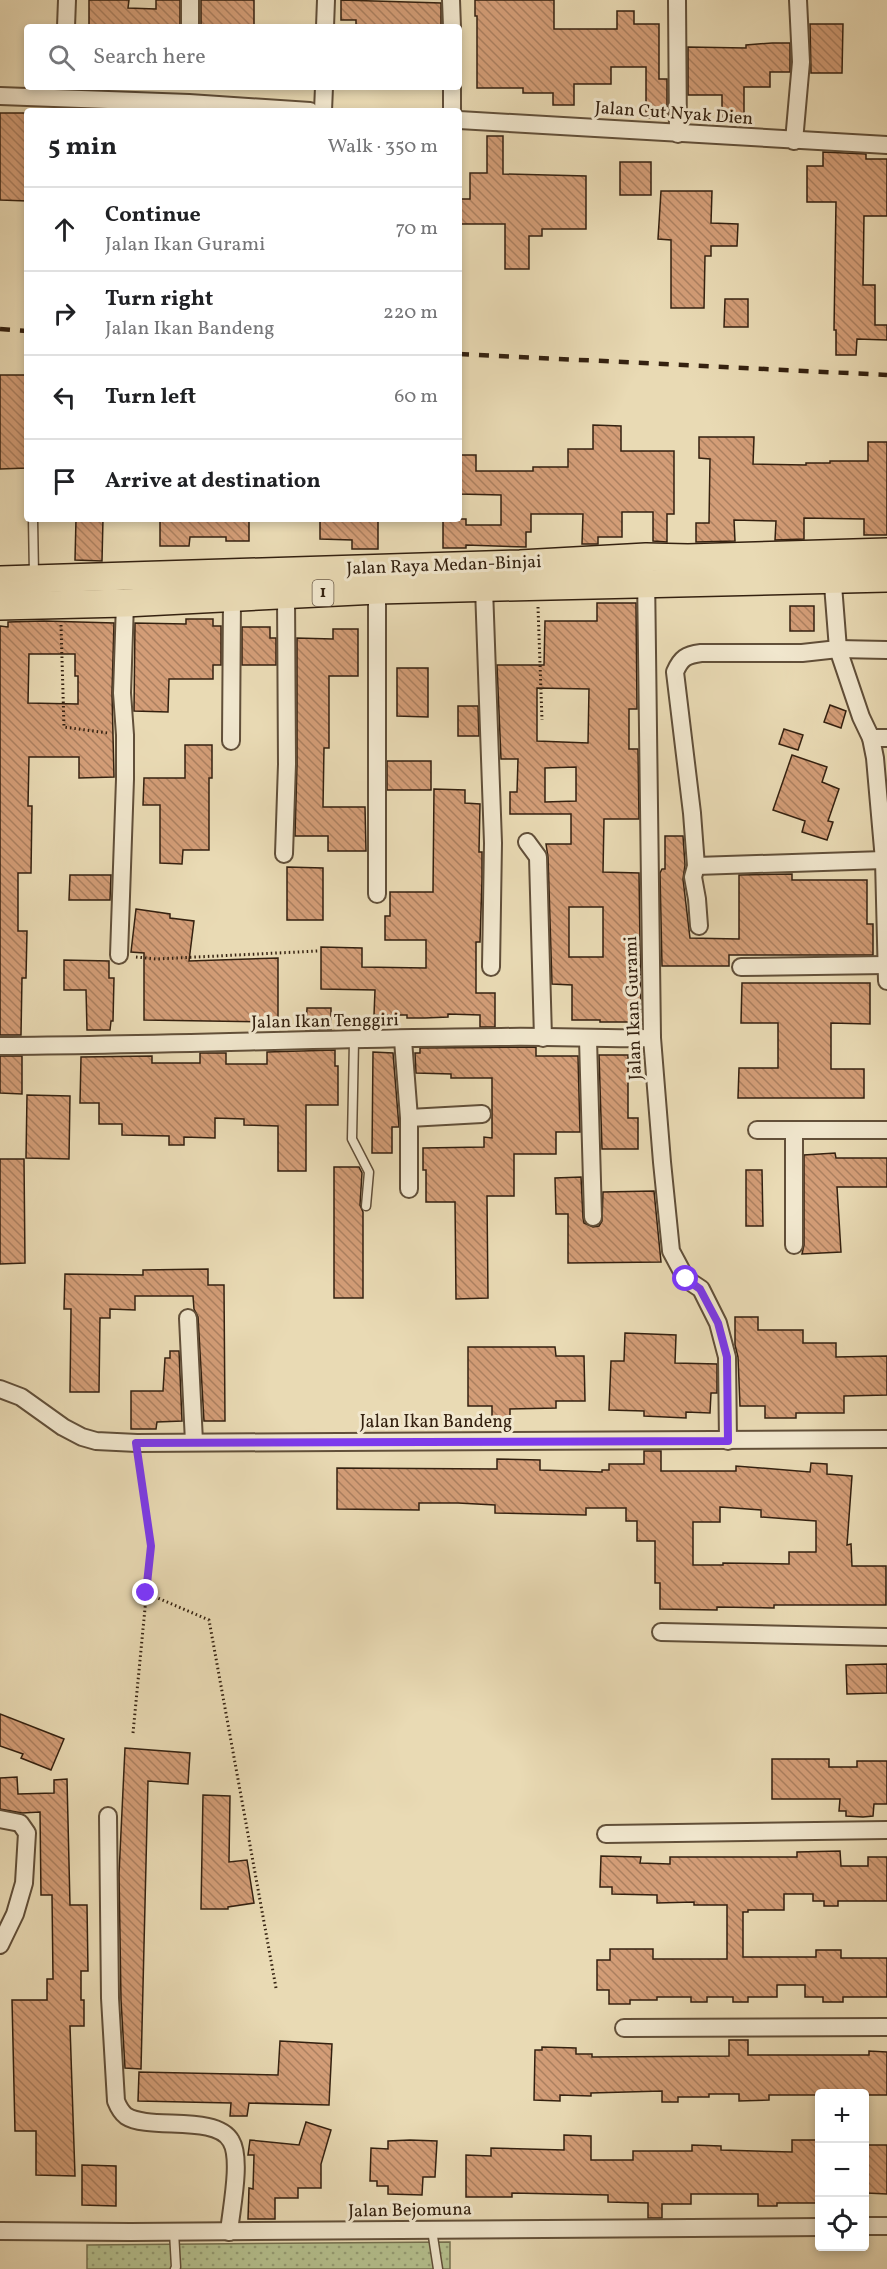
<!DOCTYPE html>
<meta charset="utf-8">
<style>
:root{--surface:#fff;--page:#f2f2f2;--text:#202124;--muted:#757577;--line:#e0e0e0}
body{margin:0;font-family:Vollkorn,serif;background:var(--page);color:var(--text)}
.controls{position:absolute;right:18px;bottom:18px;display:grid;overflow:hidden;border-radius:6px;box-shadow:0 3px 9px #0003}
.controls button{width:54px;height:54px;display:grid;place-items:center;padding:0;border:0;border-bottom:2px solid var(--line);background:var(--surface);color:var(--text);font:30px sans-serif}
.stop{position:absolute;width:18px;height:18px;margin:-14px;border:4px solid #7c3aed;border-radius:50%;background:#fff}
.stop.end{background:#7c3aed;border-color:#fff;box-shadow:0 2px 6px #0008}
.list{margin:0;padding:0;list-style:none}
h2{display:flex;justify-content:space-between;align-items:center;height:78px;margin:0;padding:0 24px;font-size:26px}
h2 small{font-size:20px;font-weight:400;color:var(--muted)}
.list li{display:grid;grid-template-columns:39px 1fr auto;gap:18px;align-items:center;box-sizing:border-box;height:84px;padding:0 24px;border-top:2px solid var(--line)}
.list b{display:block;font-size:22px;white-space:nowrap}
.list p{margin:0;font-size:20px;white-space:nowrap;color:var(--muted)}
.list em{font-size:20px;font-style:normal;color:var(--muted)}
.icon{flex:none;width:33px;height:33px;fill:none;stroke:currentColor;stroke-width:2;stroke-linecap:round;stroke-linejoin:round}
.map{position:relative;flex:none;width:887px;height:2269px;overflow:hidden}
.search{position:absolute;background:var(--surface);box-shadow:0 3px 9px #0003;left:24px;top:24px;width:438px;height:66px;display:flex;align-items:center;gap:15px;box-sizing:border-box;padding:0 21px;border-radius:6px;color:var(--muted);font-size:22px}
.panel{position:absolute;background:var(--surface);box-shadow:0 3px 9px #0003;left:24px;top:108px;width:438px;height:414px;border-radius:6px}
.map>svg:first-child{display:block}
.grass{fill:url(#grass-dots);stroke:#74704f;stroke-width:1.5}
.building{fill:url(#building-back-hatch);stroke:#342110;stroke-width:1.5;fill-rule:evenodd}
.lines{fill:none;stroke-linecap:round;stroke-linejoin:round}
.lane-casing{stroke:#614f39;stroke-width:11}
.street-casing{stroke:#614f39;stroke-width:20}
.primary-casing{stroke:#342110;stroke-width:30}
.path{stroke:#342110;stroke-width:3;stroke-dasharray:1.5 3;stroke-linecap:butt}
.lane{stroke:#f1e7ce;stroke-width:8}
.street{stroke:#f1e7ce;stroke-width:16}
.primary{stroke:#e9dab4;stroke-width:27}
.rail{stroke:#342110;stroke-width:4.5;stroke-dasharray:10 10;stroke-linecap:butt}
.route{stroke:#7c3aed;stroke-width:8}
.labels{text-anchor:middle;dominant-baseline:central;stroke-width:6;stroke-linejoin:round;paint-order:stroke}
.shield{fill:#f1e7ce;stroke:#6d5c49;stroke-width:1.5}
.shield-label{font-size:16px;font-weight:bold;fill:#342110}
.street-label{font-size:18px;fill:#342110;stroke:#f1e7ce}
</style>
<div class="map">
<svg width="887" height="2269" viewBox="0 0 887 2269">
<defs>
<pattern id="grass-dots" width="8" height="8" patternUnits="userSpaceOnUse" patternTransform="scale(1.5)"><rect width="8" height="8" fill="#b5c08e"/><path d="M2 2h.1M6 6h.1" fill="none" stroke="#949c73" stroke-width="1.8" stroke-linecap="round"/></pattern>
<pattern id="building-back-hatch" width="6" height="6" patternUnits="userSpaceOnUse" patternTransform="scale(1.5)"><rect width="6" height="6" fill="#d39d77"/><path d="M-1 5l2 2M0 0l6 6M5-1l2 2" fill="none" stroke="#ac8060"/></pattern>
</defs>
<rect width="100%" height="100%" fill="#e9dab4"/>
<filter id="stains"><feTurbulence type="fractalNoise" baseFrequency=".00333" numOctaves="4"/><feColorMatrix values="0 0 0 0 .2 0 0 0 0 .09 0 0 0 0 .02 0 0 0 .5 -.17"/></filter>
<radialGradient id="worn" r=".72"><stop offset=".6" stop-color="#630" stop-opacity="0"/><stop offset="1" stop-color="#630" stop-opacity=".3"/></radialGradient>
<polygon class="grass" points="450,2242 450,2269 87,2269 87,2245"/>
<g class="building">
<polygon points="89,0 129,0 128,8 156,9 156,0 180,0 180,27 89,27"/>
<rect x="201" y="0" width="53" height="27"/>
<polygon points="341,0 441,3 441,27 356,27 356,20 341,20"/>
<polygon points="475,0 554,0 554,29 617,29 617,11 634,11 634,24 659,24 659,79 667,79 667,118 646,118 646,67 611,67 611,84 574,84 574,105 553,105 553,93 523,93 523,88 477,88 477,16 475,16"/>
<polygon points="810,24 843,24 842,73 811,73"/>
<polygon points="772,43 790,43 790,72 770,72 770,87 744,87 744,122 722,121 722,95 688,95 688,47 746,48 746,45"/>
<polygon points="0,113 27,113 27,201 0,200"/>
<polygon points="487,136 503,136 503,174 586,176 586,229 542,229 542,236 529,236 529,269 505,269 505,224 459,224 459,199 470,199 470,173 487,173"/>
<polygon points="823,152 866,154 866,159 887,159 887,216 864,216 863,285 875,285 875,325 887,325 887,340 857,339 856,355 836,355 836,330 834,330 836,202 807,202 807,166 823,166"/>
<rect x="620" y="162" width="31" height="33"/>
<polygon points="661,191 712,191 711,223 738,224 737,246 711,246 711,256 705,256 704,308 671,308 671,240 658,239"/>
<polygon points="725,299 748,299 748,327 724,327"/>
<polygon points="0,375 27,375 27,468 0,469"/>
<polygon points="593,425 621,426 621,451 674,451 674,514 667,514 667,542 653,541 653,512 622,512 622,537 598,537 598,544 582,544 583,514 531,514 531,532 526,532 526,547 466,545 466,548 443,548 443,519 466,519 466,525 501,525 501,495 459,494 459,455 476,455 476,471 533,471 533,467 568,467 568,449 593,449"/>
<polygon points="699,437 754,437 753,464 806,465 806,463 830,463 830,461 868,461 868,442 887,442 887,535 864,535 864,519 804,518 804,539 775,540 776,521 734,520 735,541 696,542 696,523 709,523 710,459 699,458"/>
<polygon points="76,519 103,519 102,561 75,560"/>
<polygon points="160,519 249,519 249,541 226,541 226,537 190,537 189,546 160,546"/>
<polygon points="320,519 378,519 378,549 352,549 352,540 320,539"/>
<path d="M597,603h39l1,106h-8v40h9l1,70h-35l-1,53 36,1 2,149h-41v-2h-28v-35l-20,-1 -4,-127 -2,-13h25v-30h-61v-22h7l1,-33h-17l-4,-94h47l1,-44h52zM537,688l52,1 -1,54 -51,-2zM576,767v34l-31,1v-34zM569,907h34v50h-34z"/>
<rect x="790" y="606" width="24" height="25"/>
<polygon points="186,619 213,619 213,626 221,626 221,665 213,665 213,679 169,679 168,712 134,711 135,623 186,624"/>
<path d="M44,621l70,2 -2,70 2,84 -35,1v-21h-50l-1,49h4l-1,67h-13v58h9l-1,47h-4l-1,57h-21v-409l8,1v-5zM29,654h46v22h3v28l-50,-1z"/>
<polygon points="242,627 270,627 270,638 276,638 276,665 242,665"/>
<polygon points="333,629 358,629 358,676 329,676 329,748 324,748 323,807 365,807 366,851 328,851 328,836 295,836 297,764 297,638 333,639"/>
<polygon points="397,668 428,668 428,717 397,716"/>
<polygon points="830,705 846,711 841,728 824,722"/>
<polygon points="458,706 478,706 479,736 458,736"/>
<polygon points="784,729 803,735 798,750 779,744"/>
<polygon points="185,745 212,745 212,778 209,778 209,850 183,850 182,864 160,863 160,805 143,805 144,778 185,778"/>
<polygon points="792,755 827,767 822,782 839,789 828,821 833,822 827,840 802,832 805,821 773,810"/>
<rect x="387" y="761" width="44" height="29"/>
<polygon points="434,789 465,790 465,803 480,804 479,852 482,852 482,879 480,942 476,942 476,993 495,993 495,1027 480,1027 480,1015 448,1014 448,1017 425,1018 407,1018 407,1015 374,1015 375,990 321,989 321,947 362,948 362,967 426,968 426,940 385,940 385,916 390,916 390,892 433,892"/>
<polygon points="665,836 683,836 685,865 683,879 690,938 739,939 739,875 792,874 792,880 867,880 867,924 873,924 873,955 729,955 729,966 662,966 660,873 662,869 665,869"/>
<polygon points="287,867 323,868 323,920 287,920"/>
<polygon points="70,875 111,875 110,900 69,900"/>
<polygon points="136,909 170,914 170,918 194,921 189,961 278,958 278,1022 144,1020 144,953 131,952"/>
<polygon points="64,960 109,961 109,978 114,978 113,1021 111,1021 110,1030 87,1030 86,990 64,990"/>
<polygon points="742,983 870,983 870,1024 831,1023 831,1069 864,1069 864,1098 738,1098 739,1068 778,1068 778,1023 741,1023"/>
<polygon points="307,1008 331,1008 331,1029 306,1030"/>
<polygon points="536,1047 536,1056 578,1056 580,1132 556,1132 556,1154 514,1154 514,1196 487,1196 488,1298 456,1299 455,1202 426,1202 426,1170 423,1170 423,1148 484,1147 484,1137 492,1138 492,1078 451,1078 451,1074 416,1073 415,1053 420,1053 420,1048"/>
<polygon points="335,1050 335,1066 338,1066 338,1105 306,1105 306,1171 278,1171 278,1126 244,1125 244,1119 215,1118 215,1138 184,1137 184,1145 169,1145 169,1136 122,1135 122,1124 99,1124 99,1103 80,1103 81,1057 152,1056 152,1063 200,1063 200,1053 226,1053 226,1064 267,1064 267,1052"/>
<polygon points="373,1052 393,1053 399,1127 392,1127 392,1153 372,1153"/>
<polygon points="599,1055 628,1055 628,1118 638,1118 638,1149 602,1149"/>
<polygon points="0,1056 22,1056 22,1094 0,1093"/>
<polygon points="27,1095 70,1096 69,1159 26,1158"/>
<polygon points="835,1153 836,1158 887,1158 887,1187 837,1187 841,1252 802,1254 804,1245 804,1155"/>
<polygon points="0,1159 24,1159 25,1263 0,1264"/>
<polygon points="334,1167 359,1167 362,1173 360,1205 363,1212 363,1298 334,1298"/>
<polygon points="746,1170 762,1170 763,1226 746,1226"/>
<polygon points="581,1177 583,1218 584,1223 593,1227 599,1226 602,1221 603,1192 654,1191 661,1262 568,1263 568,1214 556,1214 555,1178"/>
<polygon points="208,1269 208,1285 224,1285 225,1421 204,1421 198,1317 194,1309 193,1296 135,1296 135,1310 110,1309 110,1318 100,1318 99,1392 70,1392 71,1309 64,1309 65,1274 143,1275 143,1270"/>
<polygon points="735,1317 758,1317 758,1330 803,1330 803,1343 836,1343 836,1357 887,1356 887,1395 844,1396 844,1413 796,1413 796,1418 765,1418 765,1406 740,1406 738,1357 735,1345"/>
<polygon points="625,1333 676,1335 675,1363 717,1364 717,1393 711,1393 710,1413 686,1412 686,1418 644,1416 644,1411 609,1410 611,1361 624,1361"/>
<polygon points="468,1347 555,1347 556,1356 584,1356 585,1401 556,1401 556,1408 510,1409 510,1421 492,1421 492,1406 468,1406"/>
<polygon points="170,1351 179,1351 182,1421 157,1422 156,1429 131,1429 131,1391 163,1391 165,1358 170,1358"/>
<path d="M644,1451h17v20h75v-5l74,6 1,-9 16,1v10l25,2 -5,69 4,-1 1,22h34v39h-112v3l-57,-1v3l-57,-1v-26h-5v-42h-18v-20h-11v-13h-40v7l-91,-2v-8l-37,-2h-39v7l-82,-1v-41l160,1v-10l43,1v10l62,2v-2h7v-6h35zM720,1507l41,3v7l55,4v31h-27v12l-66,-1v2h-30v-43h27z"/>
<polygon points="887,1664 887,1693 847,1694 846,1665"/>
<polygon points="0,1714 64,1739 51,1770 21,1758 23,1754 0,1746"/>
<polygon points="125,1748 190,1753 188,1784 148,1781 141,2069 125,2068 121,2000 119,1874"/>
<polygon points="772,1759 829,1759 829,1767 857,1767 857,1761 887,1761 887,1804 874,1804 873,1816 863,1817 846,1816 846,1811 839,1811 840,1799 772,1799"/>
<polygon points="17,1777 18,1794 54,1793 54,1780 67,1779 70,1905 87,1905 88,1971 81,1971 81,2000 84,2000 84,2026 70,2026 75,2176 36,2175 36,2131 15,2131 12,2000 47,2000 47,1979 53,1979 52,1895 41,1895 40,1812 22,1813 0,1809 0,1778"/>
<polygon points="203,1795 230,1796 229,1862 247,1860 254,1903 228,1907 228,1909 201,1909"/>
<polygon points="840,1851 841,1866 868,1866 868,1857 887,1857 887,1901 838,1901 838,1906 824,1906 824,1901 813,1901 813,1894 784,1894 784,1910 748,1910 748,1912 743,1912 743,1957 816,1957 816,1950 841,1950 841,1958 887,1958 887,1997 843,1997 843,2002 823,2002 823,1997 805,1997 805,1985 777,1985 777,1997 748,1997 748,2002 733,2002 733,1997 707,1997 707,2002 691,2002 691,1997 657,1997 657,2000 630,2000 630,2004 609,2004 609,1990 597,1990 597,1960 610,1960 610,1949 653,1949 653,1959 727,1959 727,1905 694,1905 694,1902 657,1903 657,1895 612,1894 612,1887 600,1887 601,1856 641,1857 640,1863 670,1864 670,1857 797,1857 797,1852"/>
<polygon points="729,2040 748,2040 748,2055 869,2055 869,2051 887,2052 887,2095 769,2095 769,2100 739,2101 739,2094 709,2094 709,2097 678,2097 678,2102 662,2102 662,2091 591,2093 591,2096 560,2095 560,2101 534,2100 535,2050 542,2050 542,2047 576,2048 576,2054 592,2054 592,2057 729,2056"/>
<polygon points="280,2041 332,2044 329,2105 249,2103 247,2116 230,2116 231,2103 138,2101 139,2072 278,2075"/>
<polygon points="306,2122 331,2130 321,2164 321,2188 298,2188 298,2198 275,2198 275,2219 248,2219 249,2188 253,2189 254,2155 248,2155 250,2140 299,2145"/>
<polygon points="564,2135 591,2136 591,2160 633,2160 633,2151 692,2151 692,2145 721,2146 721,2150 792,2152 792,2140 819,2140 819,2203 777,2203 777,2206 758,2206 758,2194 691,2194 691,2204 662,2204 662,2218 648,2218 648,2203 608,2202 608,2195 512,2193 512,2197 466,2197 466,2155 491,2156 491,2148 564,2150"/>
<polygon points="410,2140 437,2141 435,2177 423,2177 422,2195 388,2194 388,2186 377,2186 377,2181 370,2181 371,2148 388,2149 388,2141"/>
<polygon points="868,2145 887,2145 887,2194 867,2193"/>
<polygon points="82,2165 116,2166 116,2206 82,2205"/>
</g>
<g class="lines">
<defs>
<g id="lane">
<polyline points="33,519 34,575"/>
<polyline points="354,1041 352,1139 369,1172 366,1206"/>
<polyline points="432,2230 438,2269"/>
<polyline points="174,2232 176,2267 175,2269"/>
</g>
<g id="street">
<polyline points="451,0 452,27"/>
<polyline points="677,0 678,134"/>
<polyline points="66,27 67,0"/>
<polyline points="190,27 190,0"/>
<polyline points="325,27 326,0"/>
<polyline points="452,87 452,111"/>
<polyline points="0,96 189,103 310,111"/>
<polyline points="323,111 324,87"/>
<polyline points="459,120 887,145"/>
<polyline points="794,141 801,62 798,0"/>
<polyline points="832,572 838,649 861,717 871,738 875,758 884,860 887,981"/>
<polyline points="646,574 652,1038 662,1162 671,1251 686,1279 701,1289 718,1323 727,1357 728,1441"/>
<polyline points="484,588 493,843 491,967"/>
<polyline points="377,590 377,894"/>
<polyline points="871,738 887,738"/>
<polyline points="231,741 232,598"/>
<polyline points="527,842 538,857 543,1038"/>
<polyline points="284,854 287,764 286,595"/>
<polyline points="696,866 884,860"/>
<path d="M699,926l-2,-27 -4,-22 3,-11 -4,-53 -17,-141c6,-14 11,-17 26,-19h101l36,-4 49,1"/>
<polyline points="119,955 125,779 125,735 122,693 125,603"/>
<polyline points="741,967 886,965"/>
<polyline points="588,1039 593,1217"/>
<polyline points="403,1040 409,1118 409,1189"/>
<path d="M0,1046c167,-1 334,-8 501,-9 50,-1 100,2 151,1"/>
<polyline points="409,1118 482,1114"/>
<polyline points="757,1130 887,1130"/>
<polyline points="794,1131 794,1245"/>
<polyline points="188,1318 194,1442"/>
<polyline points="0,1389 21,1397 63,1427 82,1437 96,1441 137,1443 887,1439"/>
<polyline points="661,1632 887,1637"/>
<path d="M108,1816l2,182 6,103c2,5 5,11 10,15 23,15 90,-2 105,25 11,18 0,69 -2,91"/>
<polyline points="0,1819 20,1823 27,1833 24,1883 15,1914 0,1945"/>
<polyline points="606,1834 887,1830"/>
<polyline points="624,2028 887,2027"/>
<polyline points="864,2226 887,2226"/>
<polyline points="0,2231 131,2232 820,2227"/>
</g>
<g id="primary">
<polyline points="0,580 520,564 646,557 688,558 887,552"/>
<polyline points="0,606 125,603 377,590 887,578"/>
</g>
</defs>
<use href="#lane" class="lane-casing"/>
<use href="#street" class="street-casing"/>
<use href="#primary" class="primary-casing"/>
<g class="path">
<polyline points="538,607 542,720"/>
<polyline points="61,625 64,727 108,733"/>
<polyline points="136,957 156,959 318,951"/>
<polyline points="146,1593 209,1620 276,1988"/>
<polyline points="133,1733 151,1546 139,1460"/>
</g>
<use href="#lane" class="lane"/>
<use href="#street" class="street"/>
<use href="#primary" class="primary"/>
<g class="rail">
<polyline points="0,329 27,331"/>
<polyline points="459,354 887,375"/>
</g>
</g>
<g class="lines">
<polyline class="route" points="146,1593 151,1546 136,1443 728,1441 727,1357 718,1323 700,1289 686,1279"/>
</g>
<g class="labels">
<rect class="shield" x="312.5" y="580" width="21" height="26" rx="4.5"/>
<g class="shield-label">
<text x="323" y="593">1</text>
</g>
<g class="street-label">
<text transform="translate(674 114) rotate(4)">Jalan Cut Nyak Dien</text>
<text transform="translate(444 566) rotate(-2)">Jalan Raya Medan-Binjai</text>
<text transform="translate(634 1008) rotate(-92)">Jalan Ikan Gurami</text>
<text transform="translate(325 1022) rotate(-1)">Jalan Ikan Tenggiri</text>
<text x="436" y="1422">Jalan Ikan Bandeng</text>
<text transform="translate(410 2211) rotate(-1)">Jalan Bejomuna</text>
</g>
</g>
<rect width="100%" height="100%" filter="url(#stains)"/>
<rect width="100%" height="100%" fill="url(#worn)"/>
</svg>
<div class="controls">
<button>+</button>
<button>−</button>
<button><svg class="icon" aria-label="locate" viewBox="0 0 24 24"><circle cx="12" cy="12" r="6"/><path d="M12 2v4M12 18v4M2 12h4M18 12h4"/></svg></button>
</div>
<div class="stop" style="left:686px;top:1279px"></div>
<div class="stop end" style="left:146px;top:1593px"></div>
<div class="search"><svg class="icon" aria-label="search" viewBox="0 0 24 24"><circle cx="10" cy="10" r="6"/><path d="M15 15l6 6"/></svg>Search here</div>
<section class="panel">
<h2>5 min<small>Walk · 350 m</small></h2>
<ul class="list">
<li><svg class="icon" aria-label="ahead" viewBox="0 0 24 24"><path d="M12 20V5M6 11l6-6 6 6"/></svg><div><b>Continue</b><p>Jalan Ikan Gurami</p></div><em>70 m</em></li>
<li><svg class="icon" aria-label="right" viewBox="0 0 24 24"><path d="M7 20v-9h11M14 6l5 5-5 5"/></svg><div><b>Turn right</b><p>Jalan Ikan Bandeng</p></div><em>220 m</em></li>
<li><svg class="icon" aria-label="left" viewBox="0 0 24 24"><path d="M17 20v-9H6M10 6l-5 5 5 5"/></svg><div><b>Turn left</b></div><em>60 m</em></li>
<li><svg class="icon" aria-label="arrive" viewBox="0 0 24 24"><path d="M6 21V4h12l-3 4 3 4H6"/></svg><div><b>Arrive at destination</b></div></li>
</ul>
</section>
</div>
